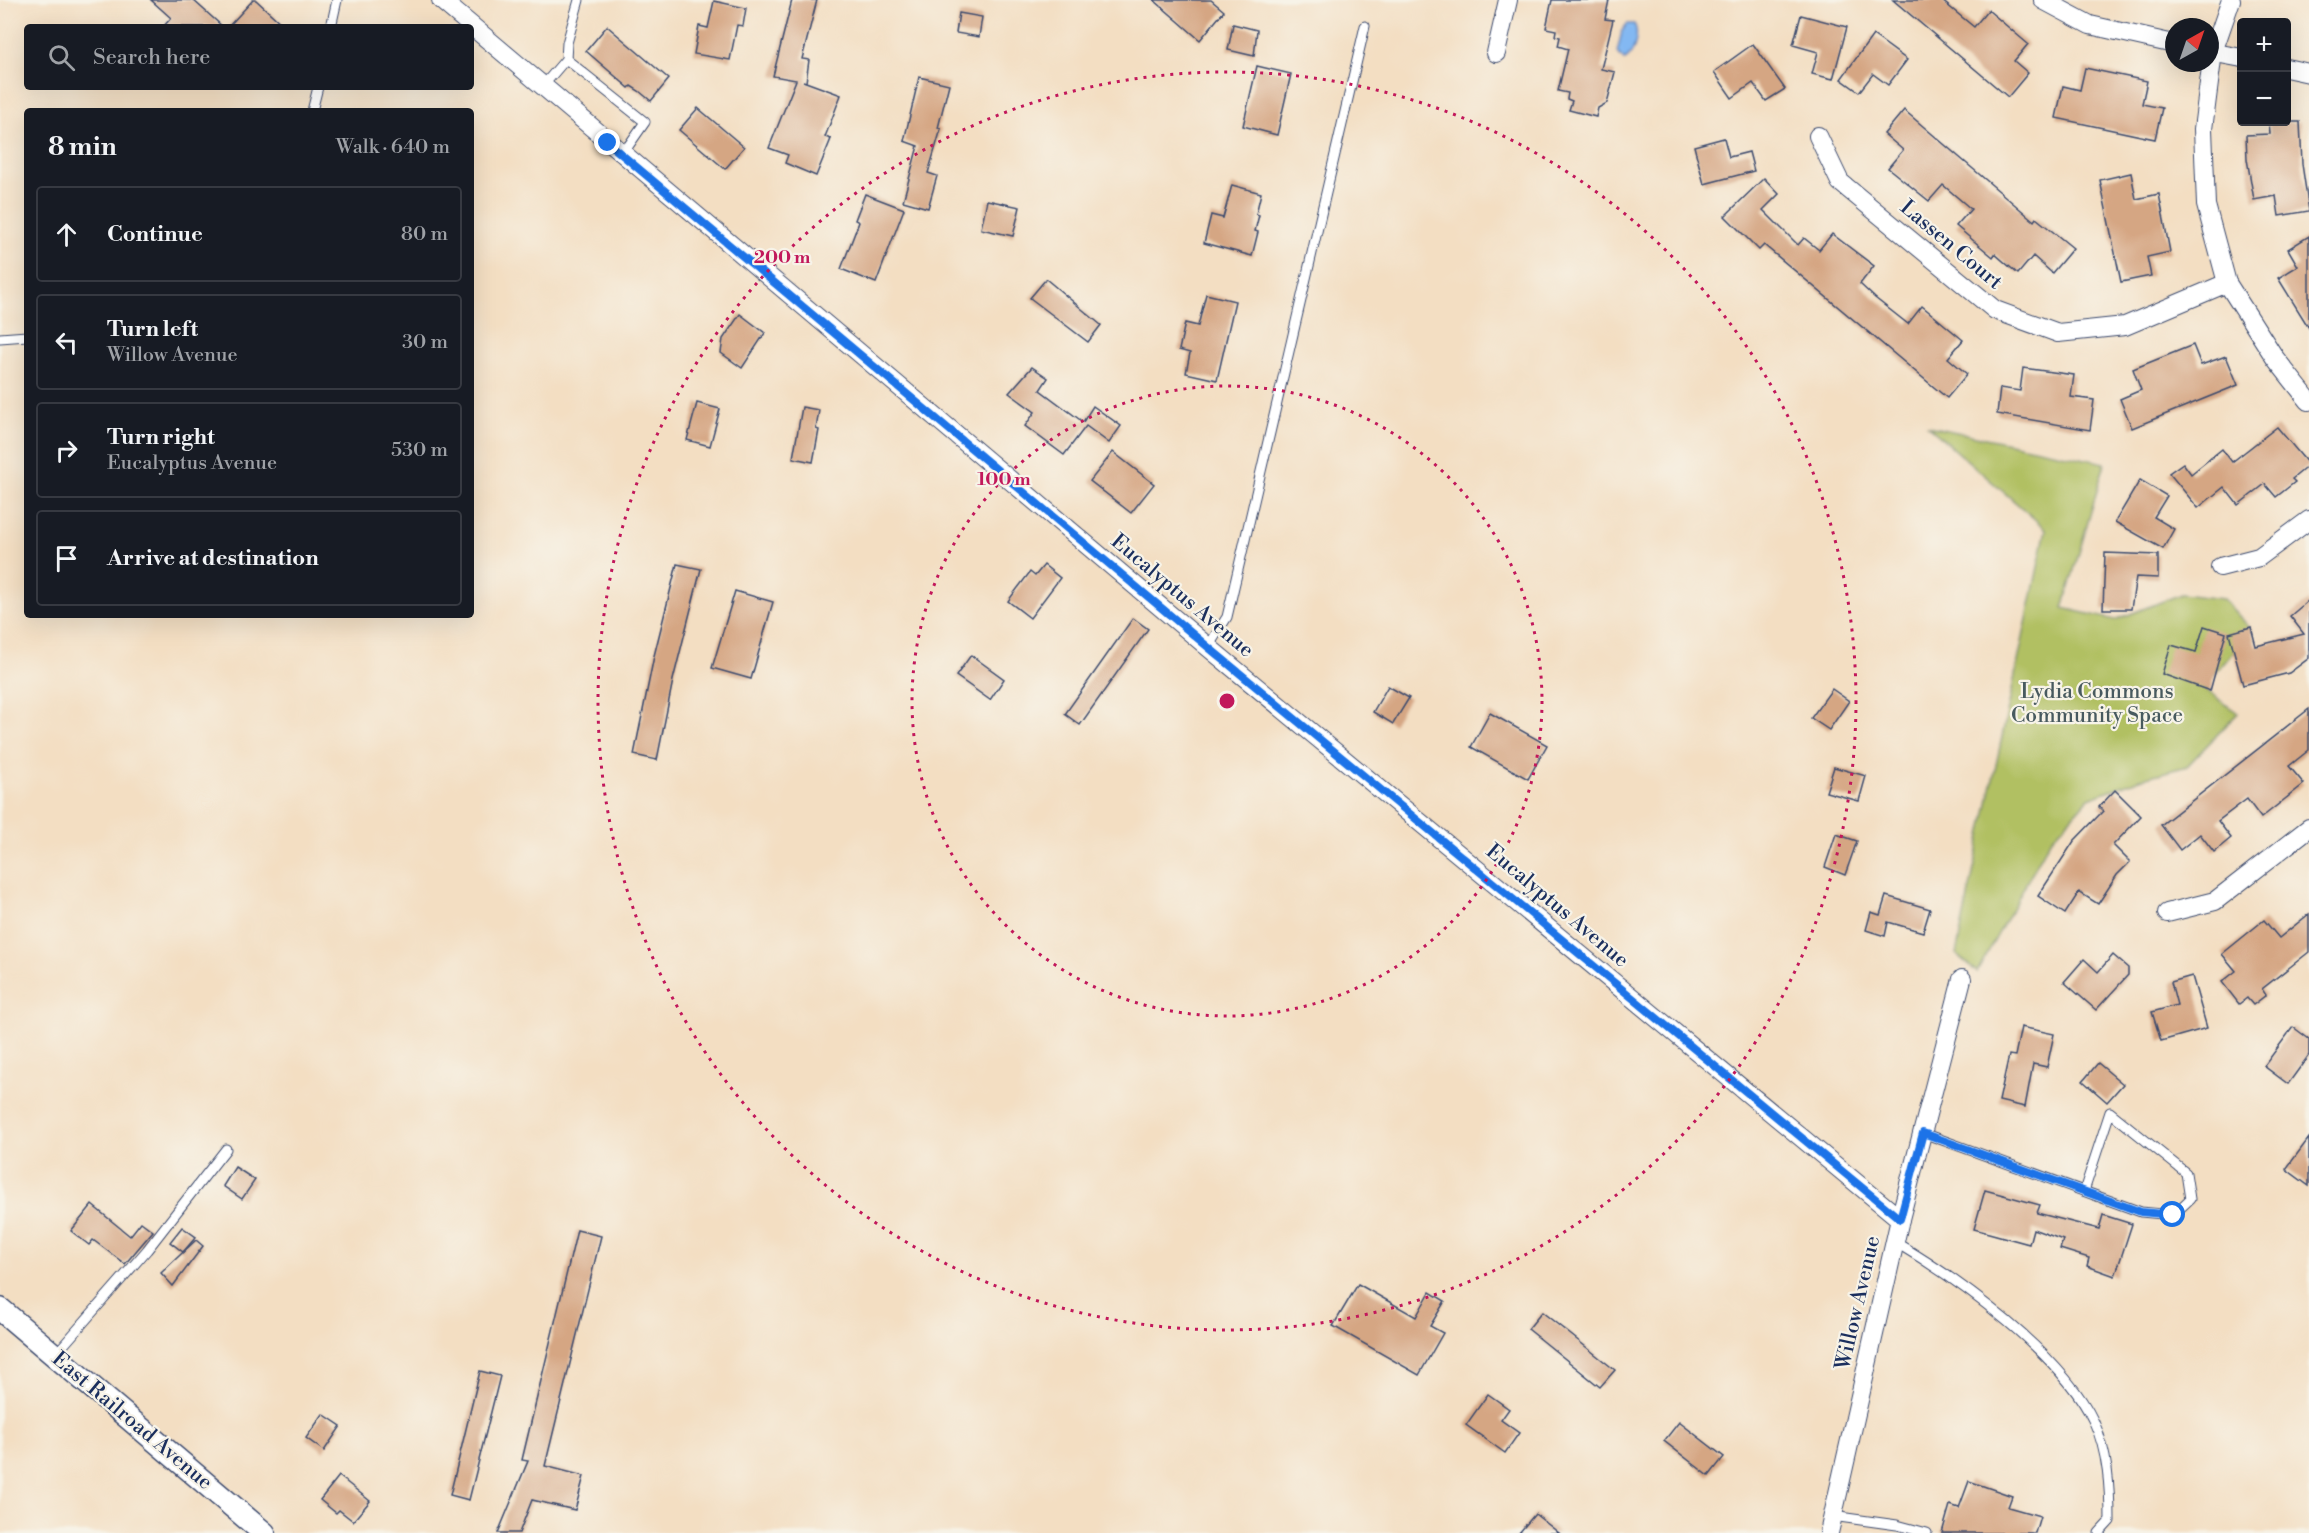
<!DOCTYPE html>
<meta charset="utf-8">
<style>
:root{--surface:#171b24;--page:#242831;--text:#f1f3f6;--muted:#9ea1a6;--line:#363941}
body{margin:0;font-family:"Libre Bodoni",serif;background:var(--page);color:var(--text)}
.controls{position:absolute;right:18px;top:18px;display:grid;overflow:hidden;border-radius:6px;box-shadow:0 6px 24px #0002}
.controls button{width:54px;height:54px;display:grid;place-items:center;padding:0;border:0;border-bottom:2px solid var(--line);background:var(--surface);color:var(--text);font:30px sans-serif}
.compass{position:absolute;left:2165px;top:18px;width:54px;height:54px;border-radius:50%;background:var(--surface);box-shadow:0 6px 24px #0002;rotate:40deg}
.stop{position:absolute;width:18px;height:18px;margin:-14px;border:4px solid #1a73e8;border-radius:50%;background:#fff}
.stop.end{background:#1a73e8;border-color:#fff;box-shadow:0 2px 6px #0008}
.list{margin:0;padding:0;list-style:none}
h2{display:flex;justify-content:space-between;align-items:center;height:78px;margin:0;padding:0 24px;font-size:26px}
h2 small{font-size:20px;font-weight:400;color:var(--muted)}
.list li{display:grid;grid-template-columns:39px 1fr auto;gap:18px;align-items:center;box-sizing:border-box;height:96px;margin:0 12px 12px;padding:0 12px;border:2px solid var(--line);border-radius:6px}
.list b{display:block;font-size:22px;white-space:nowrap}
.list p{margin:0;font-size:20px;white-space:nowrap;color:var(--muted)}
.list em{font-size:20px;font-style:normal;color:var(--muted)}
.icon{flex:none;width:33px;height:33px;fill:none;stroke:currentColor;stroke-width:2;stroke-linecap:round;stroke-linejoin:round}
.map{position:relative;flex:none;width:2309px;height:1533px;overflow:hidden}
.search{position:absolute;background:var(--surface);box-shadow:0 6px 24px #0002;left:24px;top:24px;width:450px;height:66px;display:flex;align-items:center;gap:15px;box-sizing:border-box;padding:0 21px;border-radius:6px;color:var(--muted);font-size:22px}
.panel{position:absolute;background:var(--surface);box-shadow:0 6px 24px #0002;left:24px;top:108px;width:450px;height:510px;border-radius:6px}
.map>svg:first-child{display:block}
.green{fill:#b1c062;stroke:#667860;stroke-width:1.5}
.water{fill:#83b8f2;stroke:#4f74a8;stroke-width:1.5}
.building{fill:#d5a683}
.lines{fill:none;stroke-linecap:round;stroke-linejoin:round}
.service-casing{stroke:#3b496d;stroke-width:11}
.minor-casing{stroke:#3b496d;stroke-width:20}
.tertiary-casing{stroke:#3b496d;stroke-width:25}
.service{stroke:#fff;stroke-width:9}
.minor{stroke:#fff;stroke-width:18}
.tertiary{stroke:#fff;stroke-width:22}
.route{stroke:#1a73e8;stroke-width:8}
.ring{fill:none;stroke:#c2185b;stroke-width:3;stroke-dasharray:3 6}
.labels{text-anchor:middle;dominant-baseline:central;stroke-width:4.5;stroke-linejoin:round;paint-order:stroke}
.street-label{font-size:21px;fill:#1b2f5e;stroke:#f7f3e8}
.park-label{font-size:21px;fill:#485a5f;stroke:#f7f3e8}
.centre{fill:#c2185b;stroke:#f7f3e8;stroke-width:3}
.ring-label{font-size:18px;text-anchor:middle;font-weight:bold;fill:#c2185b;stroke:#f7f3e8;stroke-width:4.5;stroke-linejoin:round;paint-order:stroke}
</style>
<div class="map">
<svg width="2309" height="1533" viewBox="0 0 2309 1533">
<rect width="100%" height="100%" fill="#f7f3e8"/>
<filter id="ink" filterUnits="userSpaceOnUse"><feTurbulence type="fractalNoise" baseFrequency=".0167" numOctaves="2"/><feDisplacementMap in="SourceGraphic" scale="12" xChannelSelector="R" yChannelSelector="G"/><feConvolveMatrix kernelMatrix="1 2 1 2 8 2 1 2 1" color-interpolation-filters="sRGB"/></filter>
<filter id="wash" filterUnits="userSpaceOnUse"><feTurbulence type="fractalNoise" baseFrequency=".008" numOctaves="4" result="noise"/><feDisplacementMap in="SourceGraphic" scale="24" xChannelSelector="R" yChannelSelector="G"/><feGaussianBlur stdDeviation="1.35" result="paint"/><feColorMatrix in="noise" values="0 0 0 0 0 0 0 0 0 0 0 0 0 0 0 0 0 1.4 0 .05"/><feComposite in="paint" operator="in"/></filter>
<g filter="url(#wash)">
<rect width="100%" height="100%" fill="#f3dec2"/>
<polygon class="green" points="1928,426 2105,463 2063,608 2115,620 2181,594 2223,599 2252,630 2203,688 2238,713 2187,766 2143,778 2089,798 2049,842 1977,972 1956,954 2046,529"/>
<path class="water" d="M1627,24h7c6,9 0,31 -9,36l-8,-7 5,-22z"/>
<g id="blocks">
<g class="building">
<polygon points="151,0 193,0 223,27 163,27 171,18"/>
<polygon points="253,0 256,0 285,27 228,27"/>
<polygon points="792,0 817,0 802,59 809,60 806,82 803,81 841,95 825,137 831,139 816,176 785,163 788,155 769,148 796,80 773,76"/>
<polygon points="1154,0 1211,0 1224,11 1200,40"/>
<polygon points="1552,0 1609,0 1605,19 1613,20 1601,69 1615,72 1607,103 1598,108 1596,117 1569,110 1572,101 1567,99 1568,93 1558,91 1568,49 1558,46 1560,37 1555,36 1556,30 1546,28"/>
<polygon points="1893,0 1941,0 1974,27 1988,10 2028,44 2014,61 2028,73 2008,97"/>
<polygon points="714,1 746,8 743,26 737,25 730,60 694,54 699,26 708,28"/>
<polygon points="959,13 982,17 979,37 956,33"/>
<polygon points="1801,15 1847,27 1833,79 1812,74 1818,52 1793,45"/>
<polygon points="1233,24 1257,30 1254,56 1228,50"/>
<polygon points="607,26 669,79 651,101 639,91 631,86 629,88 586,51"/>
<polygon points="1873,35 1907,60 1888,85 1873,74 1859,92 1841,79"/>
<polygon points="1753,44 1785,89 1766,101 1753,83 1732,98 1714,72"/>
<polygon points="1257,66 1291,74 1277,135 1243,126"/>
<polygon points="2085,68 2147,81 2142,104 2162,108 2155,139 2056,118 2063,86 2080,90"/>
<polygon points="919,77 949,84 938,128 941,129 928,173 937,176 928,208 903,201 918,146 904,141"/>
<polygon points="698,108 744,147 725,169 679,130"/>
<polygon points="1904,110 2034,221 2036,218 2073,248 2052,273 2033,256 2018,274 1995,254 1993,257 1956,226 1971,209 1943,185 1929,201 1888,168 1903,150 1884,134"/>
<polygon points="2269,122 2300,122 2302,164 2309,211 2279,216 2276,196 2254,200 2247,159 2246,135 2270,134"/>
<polygon points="1724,138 1729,157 1749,152 1754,171 1704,184 1694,146"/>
<polygon points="2131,173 2136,199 2159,194 2170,252 2147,257 2151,276 2121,282 2100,180"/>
<polygon points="1764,178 1779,194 1763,210 1798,245 1804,238 1819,250 1832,234 1874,266 1860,284 1875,298 1908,324 1922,306 1963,340 1948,358 1967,374 1947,398 1764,245 1759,250 1725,216"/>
<polygon points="1232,185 1261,193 1256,214 1259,215 1255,231 1258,232 1252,256 1204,243 1211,215 1223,218"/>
<polygon points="865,194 904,209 876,283 841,269 859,222 855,220"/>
<polygon points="987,200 1020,207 1013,236 981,229"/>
<polygon points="2309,236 2309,328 2278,278 2298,266 2288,249"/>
<polygon points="1046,279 1101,325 1088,342 1030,298"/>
<polygon points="1206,294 1235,301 1217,380 1186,373 1190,353 1179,350 1185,323 1198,326"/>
<polygon points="740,314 765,333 742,368 721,353 723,339"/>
<polygon points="2193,345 2201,365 2226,356 2238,385 2132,428 2120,399 2141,390 2133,369"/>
<polygon points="1032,367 1048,378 1040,390 1083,422 1093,406 1121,426 1109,443 1086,426 1064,455 1025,426 1035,412 1009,393"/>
<polygon points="2023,368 2074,375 2071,397 2094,400 2090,430 1997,414 2000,388 2020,391"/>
<polygon points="697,403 720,409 710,446 687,440"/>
<polygon points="802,407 819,410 816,429 819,430 813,462 793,458"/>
<polygon points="2277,427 2309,465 2292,479 2295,482 2276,497 2265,484 2238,505 2224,487 2198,508 2169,473 2183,463 2191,474 2222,449 2232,462"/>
<polygon points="1113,452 1154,484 1131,513 1090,481"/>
<polygon points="2140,480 2167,496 2154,517 2174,529 2163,549 2115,522"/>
<polygon points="2105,553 2158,555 2158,578 2136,577 2131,609 2103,609"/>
<polygon points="677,564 701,569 673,680 657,760 634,755 654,656"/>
<polygon points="1044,565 1060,578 1030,618 1008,601 1030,572 1035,576"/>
<polygon points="735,591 773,602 751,679 712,668"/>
<polygon points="2309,600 2309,658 2289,673 2243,685 2229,633 2251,627 2256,646 2304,634 2290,616"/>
<polygon points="1133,618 1148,629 1080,725 1065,714"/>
<polygon points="2204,626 2226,633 2210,691 2162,674 2171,645 2196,652"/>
<polygon points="971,655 1004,679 990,700 956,676"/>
<polygon points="1388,686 1409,698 1393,724 1373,712"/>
<polygon points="1832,689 1849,701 1829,730 1811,718"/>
<polygon points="2309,709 2309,750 2289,766 2304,784 2261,818 2247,799 2218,821 2231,838 2214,852 2200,834 2180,850 2161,825"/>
<polygon points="1490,713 1547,745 1528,779 1471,747"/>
<polygon points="1834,767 1866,776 1859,801 1826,792"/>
<polygon points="2115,790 2141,816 2113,845 2130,862 2117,875 2098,904 2079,892 2065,914 2038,896 2074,841 2103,811 2099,807"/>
<polygon points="1836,834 1857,841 1845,875 1825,867"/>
<polygon points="1886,896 1930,909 1923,932 1888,922 1885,936 1866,930 1871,912 1880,915"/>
<polygon points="2309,914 2309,952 2262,989 2266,995 2253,1005 2247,998 2239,1004 2222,982 2236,971 2222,954 2264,920 2279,938"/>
<polygon points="2113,955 2128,968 2128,975 2096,1010 2064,982 2084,959 2098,972"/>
<polygon points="2192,976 2207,1028 2161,1041 2152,1012 2177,1005 2171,982"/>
<polygon points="2021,1027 2054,1034 2047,1067 2033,1064 2025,1107 1999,1101 2009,1055 2015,1056"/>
<polygon points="2293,1027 2309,1039 2309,1055 2288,1084 2264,1066"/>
<polygon points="2098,1063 2123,1084 2107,1102 2083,1081"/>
<polygon points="2309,1138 2309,1186 2286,1169"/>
<polygon points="235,1167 255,1180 242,1199 223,1186"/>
<polygon points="1985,1190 2040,1205 2037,1213 2099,1229 2103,1215 2132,1224 2115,1276 2087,1266 2089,1258 2060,1249 2063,1240 2033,1229 2029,1244 1974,1229"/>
<polygon points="92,1205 130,1236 141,1222 153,1231 125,1264 93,1240 89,1245 71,1231"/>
<polygon points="182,1227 196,1237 183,1252 170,1242"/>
<polygon points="577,1230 601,1236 545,1466 584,1476 575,1510 532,1500 519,1533 498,1533 528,1461 522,1460"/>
<polygon points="196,1240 203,1246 173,1286 161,1273"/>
<polygon points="1358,1284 1416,1317 1430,1292 1445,1301 1430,1326 1443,1333 1419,1375 1333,1326"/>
<polygon points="1542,1312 1615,1370 1600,1387 1528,1329"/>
<polygon points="480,1371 500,1376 469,1500 450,1495"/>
<polygon points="1488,1394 1509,1409 1501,1420 1519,1433 1505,1453 1466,1425"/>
<polygon points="323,1414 341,1426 324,1451 306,1438"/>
<polygon points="1679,1422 1724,1457 1709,1476 1664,1441"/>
<polygon points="339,1476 370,1501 353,1521 339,1510 336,1513 320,1500"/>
<polygon points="1969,1481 2012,1496 2008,1507 2040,1516 2035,1533 1942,1533 1950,1505 1959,1508"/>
<polygon points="1535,1514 1559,1533 1519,1533"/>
</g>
</g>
</g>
<g filter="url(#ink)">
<use href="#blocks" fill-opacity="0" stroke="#3b496d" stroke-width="1.5"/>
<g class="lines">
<defs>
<g id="service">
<polyline points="331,27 337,0"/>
<polyline points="566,59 645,122 622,155"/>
<polyline points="542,87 566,59 567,43 579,0"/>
<polyline points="312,111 318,87"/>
<polyline points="0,338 27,336"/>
<polyline points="1208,647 1227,617 1365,26"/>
<polyline points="1923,1133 2141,1212 2173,1215 2190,1199 2186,1173 2110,1112 2084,1191"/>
<path d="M1895,1242c64,38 167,112 199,180 14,30 16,67 16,99l-11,12"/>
<polyline points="55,1355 147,1250 226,1149"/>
<polyline points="1832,1516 1897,1525 1927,1533"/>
</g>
<g id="minor">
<polyline points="441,0 1208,647 1900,1219"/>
<polyline points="2043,0 2090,25 2174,44"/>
<polyline points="2231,0 2213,52 2203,129 2206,205 2227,283 2275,358 2309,401"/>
<polyline points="2210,52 2242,58"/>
<polyline points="1496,53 1508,0"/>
<polyline points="2286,68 2309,73"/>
<polyline points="1818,136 1840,182 1995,310 2058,333 2125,326 2227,283"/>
<polyline points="2220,567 2259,557 2309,520"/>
<polyline points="2167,913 2215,901 2309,828"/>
<polyline points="1829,1533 1900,1219 1962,979"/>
</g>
<polyline id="tertiary" points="0,1309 264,1533"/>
</defs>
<use href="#service" class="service-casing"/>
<use href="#minor" class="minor-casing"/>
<use href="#tertiary" class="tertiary-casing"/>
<use href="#service" class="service"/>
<use href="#minor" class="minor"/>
<use href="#tertiary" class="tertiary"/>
</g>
</g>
<g class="lines" filter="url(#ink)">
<polyline class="route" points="608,143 1208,647 1900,1219 1923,1133 2141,1212 2173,1215"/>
</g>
<g class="ring">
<circle cx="1227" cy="701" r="315"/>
<circle cx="1227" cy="701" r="629"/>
</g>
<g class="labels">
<g class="street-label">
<text transform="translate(1951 245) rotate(40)">Lassen Court</text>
<text transform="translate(1182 596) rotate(40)">Eucalyptus Avenue</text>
<text transform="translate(1557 906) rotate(40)">Eucalyptus Avenue</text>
<text transform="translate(1858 1303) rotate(-77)">Willow Avenue</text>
<text transform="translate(132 1421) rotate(40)">East Railroad Avenue</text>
</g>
<g class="park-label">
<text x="2097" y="692">Lydia Commons<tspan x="2097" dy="24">Community Space</tspan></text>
</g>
</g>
<circle cx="1227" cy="701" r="9" class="centre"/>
<g class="ring-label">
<text x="782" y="263">200 m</text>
<text x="1004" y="485">100 m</text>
</g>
</svg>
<div class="controls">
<button>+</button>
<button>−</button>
</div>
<svg class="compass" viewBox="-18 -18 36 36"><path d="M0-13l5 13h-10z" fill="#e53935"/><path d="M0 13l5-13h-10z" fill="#9ea1a6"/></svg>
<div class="stop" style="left:2173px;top:1215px"></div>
<div class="stop end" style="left:608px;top:143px"></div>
<div class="search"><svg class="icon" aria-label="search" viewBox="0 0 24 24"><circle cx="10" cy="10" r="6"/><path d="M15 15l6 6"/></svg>Search here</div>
<section class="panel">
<h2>8 min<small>Walk · 640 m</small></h2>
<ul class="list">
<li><svg class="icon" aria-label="ahead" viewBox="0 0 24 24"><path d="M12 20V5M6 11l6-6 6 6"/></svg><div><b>Continue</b></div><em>80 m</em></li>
<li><svg class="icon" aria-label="left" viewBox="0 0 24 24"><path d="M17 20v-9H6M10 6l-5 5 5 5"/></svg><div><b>Turn left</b><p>Willow Avenue</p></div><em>30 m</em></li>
<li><svg class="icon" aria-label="right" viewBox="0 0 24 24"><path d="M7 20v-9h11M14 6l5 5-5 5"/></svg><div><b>Turn right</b><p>Eucalyptus Avenue</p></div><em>530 m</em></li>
<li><svg class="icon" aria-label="arrive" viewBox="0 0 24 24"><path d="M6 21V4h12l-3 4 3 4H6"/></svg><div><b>Arrive at destination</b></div></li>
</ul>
</section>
</div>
